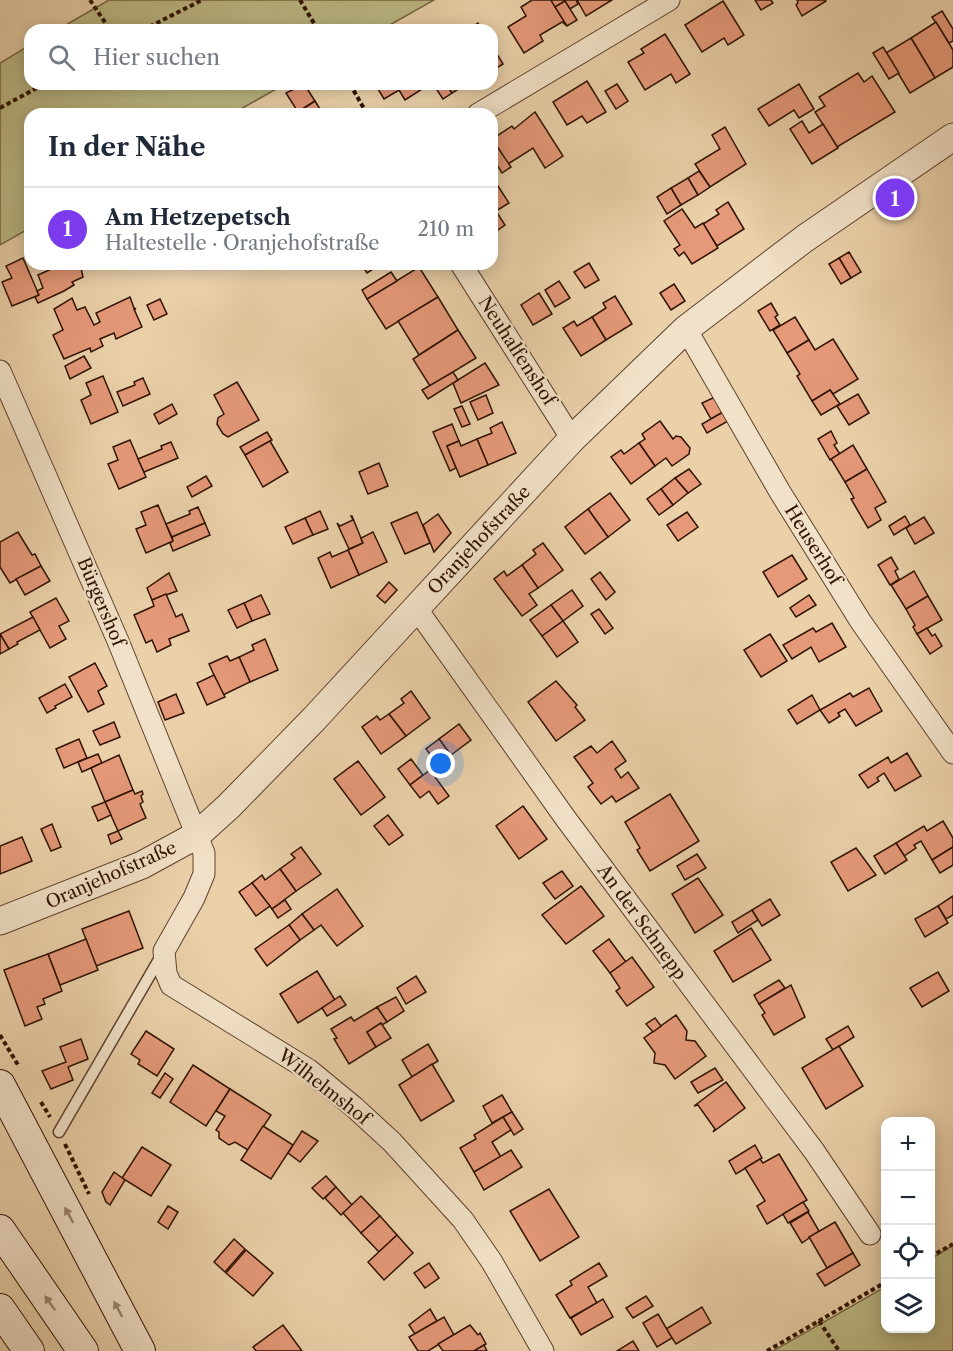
<!DOCTYPE html>
<html lang="de">
<meta charset="utf-8">
<style>
:root{--surface:#fff;--page:#f6f6f7;--text:#1f2937;--muted:#747a83;--line:#e0e1e3;--accent:#7c3aed}
body{margin:0;font-family:"Libre Caslon Text",serif;background:var(--page);color:var(--text)}
.controls{position:absolute;right:18px;bottom:18px;display:grid;overflow:hidden;border-radius:12px;box-shadow:0 3px 15px #0003}
.controls button{width:54px;height:54px;display:grid;place-items:center;padding:0;border:0;border-bottom:2px solid var(--line);background:var(--surface);color:var(--text);font:30px sans-serif}
.you{position:absolute;left:441px;top:764px;width:21px;height:21px;margin:-15px;border:4px solid #fff;border-radius:50%;background:#1a73e8;box-shadow:0 0 0 9px #1a73e833}
.badge{display:grid;place-items:center;width:39px;height:39px;border-radius:50%;background:var(--accent);color:#fff;font-size:20px;font-weight:700}
.pin{position:absolute;translate:-50% -50%;border:3px solid #fff;box-shadow:0 2px 6px #0006}
.list{margin:0;padding:0;list-style:none}
h2{display:flex;justify-content:space-between;align-items:center;height:78px;margin:0;padding:0 24px;font-size:26px}
h2 small{font-size:20px;font-weight:400;color:var(--muted)}
.list li{display:grid;grid-template-columns:39px 1fr auto;gap:18px;align-items:center;box-sizing:border-box;height:84px;padding:0 24px;border-top:2px solid var(--line)}
.list b{display:block;font-size:22px;white-space:nowrap}
.list p{margin:0;font-size:20px;white-space:nowrap;color:var(--muted)}
.list em{font-size:20px;font-style:normal;color:var(--muted)}
.icon{flex:none;width:33px;height:33px;fill:none;stroke:currentColor;stroke-width:2;stroke-linecap:round;stroke-linejoin:round}
.map{position:relative;flex:none;width:953px;height:1351px;overflow:hidden}
.search{position:absolute;background:var(--surface);box-shadow:0 3px 15px #0003;left:24px;top:24px;width:474px;height:66px;display:flex;align-items:center;gap:15px;box-sizing:border-box;padding:0 21px;border-radius:18px;color:var(--muted);font-size:22px}
.panel{position:absolute;background:var(--surface);box-shadow:0 3px 15px #0003;left:24px;top:108px;width:474px;height:162px;border-radius:18px}
.map>svg:first-child{display:block}
.green{fill:#bcba85;stroke:#766643;stroke-width:1.5}
.building{fill:#e59979;stroke:#301201;stroke-width:1.5}
.lines{fill:none;stroke-linecap:round;stroke-linejoin:round}
.service-casing{stroke:#5e422b;stroke-width:13}
.minor-casing{stroke:#5e422b;stroke-width:23}
.tertiary-casing{stroke:#5e422b;stroke-width:29}
.secondary-casing{stroke:#301201;stroke-width:32}
.path{stroke:#301201;stroke-width:4;stroke-dasharray:4.5 3;stroke-linecap:butt}
.service{stroke:#f1e1c8;stroke-width:10}
.minor{stroke:#f1e1c8;stroke-width:21}
.tertiary{stroke:#f1e1c8;stroke-width:27}
.secondary{stroke:#f1e1c8;stroke-width:30}
.oneway{fill:#9a846e}
.labels{text-anchor:middle;dominant-baseline:central;stroke-width:4.5;stroke-linejoin:round;paint-order:stroke}
.street-label{font-size:18px;fill:#301201;stroke:#f1e1c8}
</style>
<div class="map">
<svg width="953" height="1351" viewBox="0 0 953 1351">
<rect width="100%" height="100%" fill="#ead1aa"/>
<filter id="stains"><feTurbulence type="fractalNoise" baseFrequency=".00333" numOctaves="4"/><feColorMatrix values="0 0 0 0 .2 0 0 0 0 .09 0 0 0 0 .02 0 0 0 .5 -.17"/></filter>
<radialGradient id="worn" r=".72"><stop offset=".6" stop-color="#630" stop-opacity="0"/><stop offset="1" stop-color="#630" stop-opacity=".3"/></radialGradient>
<g class="green">
<polygon points="109,0 434,0 381,30 57,30"/>
<polygon points="30,45 30,84 285,84 232,114 30,114 30,228 0,245 0,63"/>
<polygon points="953,1245 953,1351 773,1351 885,1287 886,1328 930,1328 931,1259"/>
</g>
<g class="building">
<polygon points="532,0 551,0 567,26 562,22 540,35 543,41 524,53 508,27 526,16 521,7"/>
<polygon points="551,0 564,0 565,1 555,7"/>
<polygon points="564,0 576,0 578,4 570,9"/>
<polygon points="577,0 612,0 586,16"/>
<polygon points="755,0 771,0 773,3 761,10"/>
<polygon points="797,0 825,0 826,1 802,16 796,5 798,3"/>
<polygon points="565,1 577,20 567,26 555,7"/>
<polygon points="723,1 744,35 728,45 724,38 702,52 685,25"/>
<polygon points="942,11 953,29 953,41 949,43 932,17"/>
<polygon points="936,22 953,50 953,67 935,78 911,38"/>
<polygon points="478,23 482,30 468,30"/>
<polygon points="665,34 690,74 676,83 671,74 645,90 628,62 644,53 641,49"/>
<polygon points="911,38 935,78 910,93 886,53"/>
<polygon points="492,46 503,64 492,71"/>
<polygon points="883,47 899,73 889,79 873,53"/>
<polygon points="858,73 864,82 872,76 895,112 837,147 815,112 825,106 819,97"/>
<polygon points="587,81 606,112 587,123 582,116 567,125 553,102"/>
<polygon points="304,84 315,101 298,112 286,93"/>
<polygon points="375,84 426,84 427,86 405,100 399,90 384,99"/>
<polygon points="433,84 446,84 452,93 443,99"/>
<polygon points="446,84 460,84 462,87 452,93"/>
<polygon points="617,84 628,101 616,109 605,91"/>
<polygon points="799,84 814,109 799,118 794,110 769,126 758,109"/>
<polygon points="315,101 323,114 294,114 298,112"/>
<polygon points="535,112 563,156 545,168 533,148 508,164 492,139 512,126 514,129"/>
<polygon points="802,121 809,133 823,124 838,148 812,164 790,129"/>
<polygon points="725,127 746,164 710,187 695,164 720,149 712,135"/>
<polygon points="496,145 511,167 502,173 492,157 492,147"/>
<polygon points="699,171 710,187 698,195 688,178"/>
<polygon points="688,178 698,195 681,205 671,188"/>
<polygon points="496,183 509,203 496,211 505,225 492,234 492,186"/>
<polygon points="671,188 681,205 667,214 657,197"/>
<polygon points="728,202 744,229 717,246 703,224 719,214 716,210"/>
<polygon points="682,209 695,228 703,223 718,248 692,264 684,252 679,256 674,249 680,245 664,221"/>
<polygon points="849,252 861,272 851,278 839,258"/>
<polygon points="23,258 39,295 12,306 2,282 12,278 6,266"/>
<polygon points="839,258 851,278 841,284 829,264"/>
<polygon points="589,263 599,280 585,288 574,272"/>
<polygon points="54,264 80,264 83,277 72,282 74,285 64,291 38,303 35,297 39,295 37,291 43,288 38,275 56,267"/>
<polygon points="361,264 381,264 367,273"/>
<polygon points="419,267 438,297 386,329 367,299"/>
<polygon points="391,272 397,281 367,299 362,290"/>
<polygon points="559,281 570,298 555,307 545,290"/>
<polygon points="674,284 685,301 671,310 660,293"/>
<polygon points="539,293 552,314 533,325 521,305"/>
<polygon points="615,296 632,324 606,340 592,317 606,308 603,303"/>
<polygon points="130,297 134,308 136,309 134,309 142,327 116,339 114,333 100,339 103,346 91,352 90,348 64,359 53,335 63,330 54,309 72,298 77,310 85,307 94,325 100,322 96,313"/>
<polygon points="438,297 458,330 419,355 398,321"/>
<polygon points="160,299 167,314 154,320 147,305"/>
<polygon points="771,303 778,315 775,317 780,325 770,331 758,311"/>
<polygon points="592,317 606,340 581,356 563,328 574,321 577,326"/>
<polygon points="795,317 809,340 787,353 773,330"/>
<polygon points="458,330 476,358 430,386 413,359"/>
<polygon points="833,339 858,379 833,394 830,390 812,401 797,376 800,374 787,353 809,340 815,350"/>
<polygon points="84,356 91,368 70,379 65,366"/>
<polygon points="485,363 499,385 461,403 453,383"/>
<polygon points="453,372 458,380 428,399 422,390"/>
<polygon points="103,376 118,412 91,424 81,400 91,395 86,383"/>
<polygon points="143,378 150,394 123,406 117,392 135,385 134,382"/>
<polygon points="237,382 259,420 228,437 223,434 217,424 218,418 224,414 214,395"/>
<polygon points="830,390 840,404 821,415 812,401"/>
<polygon points="858,394 869,413 849,425 837,406"/>
<polygon points="486,395 493,413 478,420 470,402"/>
<polygon points="715,397 723,412 711,419 702,403"/>
<polygon points="172,404 177,414 159,424 154,414"/>
<polygon points="462,406 470,424 462,427 454,409"/>
<polygon points="723,412 728,421 707,433 702,424"/>
<polygon points="660,421 673,439 676,436 681,437 690,448 689,454 672,466 666,458 655,466 639,443 645,439 642,434"/>
<polygon points="502,422 516,453 488,465 477,439 492,433 490,428"/>
<polygon points="452,424 459,441 447,446 456,468 450,471 433,432"/>
<polygon points="831,431 837,443 834,445 840,454 830,460 818,439"/>
<polygon points="267,432 272,440 245,455 240,447"/>
<polygon points="477,439 488,465 460,477 447,446 459,441 461,446"/>
<polygon points="130,440 146,477 119,489 108,464 118,460 113,447"/>
<polygon points="270,441 288,472 263,487 245,455"/>
<polygon points="171,442 178,458 144,472 138,459 162,449 161,446"/>
<polygon points="639,443 655,466 631,484 611,457 621,450 624,454"/>
<polygon points="853,445 867,469 845,482 831,459"/>
<polygon points="379,463 388,486 368,494 359,472"/>
<polygon points="689,469 701,484 688,493 675,478"/>
<polygon points="867,469 886,502 875,508 881,520 868,528 851,499 854,498 845,482"/>
<polygon points="206,476 212,486 192,497 187,487"/>
<polygon points="675,478 688,493 673,505 661,489"/>
<polygon points="661,489 673,505 659,515 647,499"/>
<polygon points="610,493 630,520 608,537 588,509"/>
<polygon points="158,505 173,541 146,553 136,529 146,525 141,512"/>
<polygon points="198,507 205,523 172,537 166,524 190,514 189,511"/>
<polygon points="588,509 608,537 585,554 565,527"/>
<polygon points="320,511 328,529 313,535 305,518"/>
<polygon points="417,512 430,543 405,554 391,523"/>
<polygon points="687,512 698,527 678,541 667,525"/>
<polygon points="438,514 451,533 434,552 423,525"/>
<polygon points="351,516 352,516 363,543 349,549 337,523 340,526 353,520"/>
<polygon points="905,516 910,525 894,535 889,526"/>
<polygon points="924,517 934,533 915,544 906,528"/>
<polygon points="305,518 313,535 293,544 285,527"/>
<polygon points="205,523 210,535 173,551 170,543 173,541 172,537"/>
<polygon points="18,532 32,555 35,554 41,566 10,583 0,567 0,542"/>
<polygon points="373,532 387,562 359,575 348,550 363,543 361,538"/>
<polygon points="543,543 563,570 538,588 522,565 536,554 533,550"/>
<polygon points="348,550 359,575 331,588 318,558 330,552 332,557"/>
<polygon points="792,555 807,579 778,597 763,572"/>
<polygon points="891,557 898,569 895,571 899,579 890,585 878,565"/>
<polygon points="522,565 538,588 529,594 537,605 522,616 494,579 504,571 507,576"/>
<polygon points="41,566 50,581 25,595 16,579"/>
<polygon points="914,571 928,596 906,609 891,585"/>
<polygon points="600,572 615,592 606,600 591,579"/>
<polygon points="169,573 177,591 152,600 147,588"/>
<polygon points="389,582 397,590 385,603 377,596"/>
<polygon points="572,590 583,606 563,621 551,605"/>
<polygon points="166,594 176,617 182,614 189,631 169,639 171,645 157,652 152,640 146,643 134,615 154,606 152,600"/>
<polygon points="261,595 270,614 252,621 244,603"/>
<polygon points="809,595 816,605 796,617 790,608"/>
<polygon points="928,596 942,620 917,634 913,627 915,625 906,609"/>
<polygon points="56,598 69,621 59,626 66,639 50,648 30,612"/>
<polygon points="244,603 252,621 237,628 228,610"/>
<polygon points="551,605 563,621 542,636 530,620"/>
<polygon points="599,609 613,628 605,634 591,614"/>
<polygon points="33,617 40,630 17,642 18,644 9,649 0,634"/>
<polygon points="563,621 578,642 557,657 542,636"/>
<polygon points="832,623 846,647 819,662 811,647 792,659 783,645 813,628 816,632"/>
<polygon points="927,628 932,636 935,634 942,646 930,654 917,634"/>
<polygon points="0,634 9,649 0,654"/>
<polygon points="770,634 787,661 761,677 744,650"/>
<polygon points="265,639 278,670 250,682 239,657 254,650 252,645"/>
<polygon points="227,656 230,661 239,657 250,682 223,695 209,664"/>
<polygon points="95,663 107,686 98,691 104,704 88,712 69,677"/>
<polygon points="214,675 225,697 207,705 197,683"/>
<polygon points="556,681 577,705 575,707 585,720 556,741 528,702"/>
<polygon points="65,684 72,697 55,706 56,708 47,713 39,698"/>
<polygon points="869,688 882,711 856,726 845,709 838,713 840,716 829,723 820,710 850,693 853,697"/>
<polygon points="411,691 430,718 406,736 389,714 404,703 401,699"/>
<polygon points="176,694 184,713 165,720 158,702"/>
<polygon points="812,695 820,710 797,724 788,710"/>
<polygon points="389,714 406,736 381,754 362,727 377,716 380,720"/>
<polygon points="114,722 120,737 100,745 93,731"/>
<polygon points="459,724 471,740 451,755 439,739"/>
<polygon points="79,739 87,758 64,768 56,749"/>
<polygon points="439,739 451,755 438,765 426,749"/>
<polygon points="612,741 626,761 615,769 621,778 628,772 639,788 616,802 612,796 601,804 588,787 593,783 574,757 591,746 597,753"/>
<polygon points="907,753 921,776 895,791 884,773 877,778 879,781 868,788 859,775 888,757 891,763"/>
<polygon points="98,754 102,763 82,772 78,762"/>
<polygon points="119,755 133,790 105,802 91,768"/>
<polygon points="411,759 423,775 410,785 398,769"/>
<polygon points="358,761 385,797 361,815 334,779"/>
<polygon points="430,770 449,796 438,804 429,791 420,798 410,785"/>
<polygon points="133,790 135,794 142,791 143,794 141,796 143,802 140,804 146,818 118,831 105,802"/>
<polygon points="670,794 699,841 650,871 637,850 640,848 625,822"/>
<polygon points="105,802 111,815 98,821 92,807"/>
<polygon points="523,806 547,839 519,859 496,826"/>
<polygon points="388,815 403,835 389,845 374,826"/>
<polygon points="943,821 953,838 953,847 932,860 921,841 914,845 916,848 904,856 896,843 924,826 927,831"/>
<polygon points="52,824 61,847 51,851 41,829"/>
<polygon points="118,831 122,839 111,844 108,835"/>
<polygon points="22,837 32,861 0,874 0,846"/>
<polygon points="896,843 907,860 885,874 874,856"/>
<polygon points="301,847 321,874 296,891 280,869 295,858 291,854"/>
<polygon points="953,847 953,865 940,873 932,860"/>
<polygon points="856,848 876,875 848,891 831,862"/>
<polygon points="697,854 706,868 685,880 677,866"/>
<polygon points="280,869 296,891 272,909 252,883 262,875 265,880"/>
<polygon points="562,871 573,886 555,899 543,883"/>
<polygon points="698,878 723,915 695,933 672,894"/>
<polygon points="252,883 270,906 256,916 239,892"/>
<polygon points="581,886 604,916 566,944 542,915"/>
<polygon points="337,889 363,926 337,946 321,925 314,930 302,914"/>
<polygon points="953,896 953,915 946,919 938,906"/>
<polygon points="770,899 780,915 762,926 752,910"/>
<polygon points="285,900 291,909 278,918 272,909"/>
<polygon points="938,906 948,923 925,937 915,919"/>
<polygon points="752,910 758,920 738,933 732,922"/>
<polygon points="129,911 143,948 96,966 82,929"/>
<polygon points="302,914 314,930 300,940 289,925"/>
<polygon points="289,925 300,940 267,966 255,949"/>
<polygon points="751,928 771,960 733,982 714,951"/>
<polygon points="86,939 98,970 60,985 48,954"/>
<polygon points="609,939 626,962 610,973 593,951"/>
<polygon points="48,954 62,991 43,999 45,1004 37,1007 42,1019 25,1026 4,970"/>
<polygon points="632,957 654,987 627,1006 616,991 620,988 610,973"/>
<polygon points="317,971 335,1000 298,1023 280,994"/>
<polygon points="938,972 949,991 922,1007 910,988"/>
<polygon points="416,976 426,992 406,1004 397,988"/>
<polygon points="779,980 785,988 759,1004 754,995"/>
<polygon points="791,985 805,1017 774,1035 762,1015 765,1013 759,1004"/>
<polygon points="340,996 346,1005 327,1016 322,1008"/>
<polygon points="396,997 404,1011 387,1022 377,1007"/>
<polygon points="377,1007 387,1022 382,1025 381,1023 367,1032 376,1047 349,1064 334,1039 337,1038 331,1029 351,1017 354,1021"/>
<polygon points="676,1015 687,1031 686,1040 695,1041 706,1056 675,1079 665,1065 654,1063 655,1053 644,1038"/>
<polygon points="655,1018 661,1026 653,1032 646,1024"/>
<polygon points="381,1023 391,1038 376,1047 367,1032"/>
<polygon points="848,1026 854,1037 833,1050 826,1039"/>
<polygon points="146,1031 174,1049 157,1076 138,1064 140,1060 131,1054"/>
<polygon points="81,1039 88,1059 68,1067 73,1080 51,1089 42,1071 66,1062 60,1047"/>
<polygon points="428,1044 438,1061 412,1077 402,1060"/>
<polygon points="839,1046 863,1086 826,1109 802,1068"/>
<polygon points="432,1064 454,1101 421,1121 399,1085"/>
<polygon points="193,1065 230,1089 206,1126 170,1102"/>
<polygon points="715,1068 723,1080 698,1093 691,1082"/>
<polygon points="165,1073 173,1079 160,1098 152,1093"/>
<polygon points="726,1082 745,1108 713,1132 715,1129 698,1105 694,1106"/>
<polygon points="230,1089 271,1115 248,1150 235,1142 229,1145 219,1138 219,1132 216,1130 225,1116 216,1111"/>
<polygon points="502,1095 512,1112 492,1123 483,1106"/>
<polygon points="512,1112 523,1129 514,1135 503,1117"/>
<polygon points="503,1117 511,1130 492,1142 501,1157 474,1172 460,1148 476,1139 474,1135"/>
<polygon points="263,1126 293,1145 271,1179 241,1160"/>
<polygon points="302,1131 318,1141 300,1162 288,1153"/>
<polygon points="755,1145 762,1158 736,1174 729,1161"/>
<polygon points="142,1147 171,1165 151,1196 122,1178"/>
<polygon points="511,1150 522,1167 484,1190 474,1172"/>
<polygon points="779,1154 807,1200 767,1224 757,1206 765,1201 745,1168 760,1159 763,1163"/>
<polygon points="114,1172 125,1180 110,1205 106,1202 102,1192"/>
<polygon points="326,1176 336,1187 323,1199 312,1188"/>
<polygon points="336,1187 352,1205 341,1215 325,1198"/>
<polygon points="549,1189 579,1237 540,1261 510,1211"/>
<polygon points="361,1196 380,1216 361,1233 343,1213"/>
<polygon points="803,1202 809,1211 788,1223 783,1214"/>
<polygon points="168,1206 178,1212 168,1229 158,1222"/>
<polygon points="808,1212 819,1231 802,1243 790,1223"/>
<polygon points="380,1216 397,1235 379,1252 361,1233"/>
<polygon points="835,1222 853,1253 827,1268 809,1237"/>
<polygon points="397,1235 413,1253 384,1280 368,1262"/>
<polygon points="234,1239 245,1249 225,1272 214,1262"/>
<polygon points="246,1250 273,1273 253,1296 226,1273"/>
<polygon points="853,1253 860,1265 825,1286 817,1274"/>
<polygon points="429,1263 439,1278 425,1288 414,1273"/>
<polygon points="599,1263 607,1276 588,1287 597,1303 570,1318 556,1295 572,1285 570,1281"/>
<polygon points="646,1296 653,1306 633,1318 626,1308"/>
<polygon points="603,1299 613,1317 581,1335 571,1318"/>
<polygon points="702,1307 711,1323 676,1344 666,1329"/>
<polygon points="430,1309 437,1321 415,1334 409,1325"/>
<polygon points="658,1314 672,1338 657,1347 643,1323"/>
<polygon points="444,1317 454,1335 428,1351 418,1351 409,1337"/>
<polygon points="283,1325 302,1351 256,1351 253,1347"/>
<polygon points="470,1325 478,1335 480,1333 486,1344 474,1351 443,1351 438,1344"/>
<polygon points="633,1341 639,1351 617,1351"/>
<polygon points="484,1345 487,1351 474,1351"/>
</g>
<g class="lines">
<defs>
<polyline id="service" points="59,1132 161,956"/>
<g id="minor">
<polyline points="478,114 669,0"/>
<polyline points="461,264 572,439"/>
<polyline points="686,329 780,492 861,622 953,753"/>
<polyline points="0,371 118,641 204,853 204,874 194,898 164,951 166,973 171,985 309,1070 354,1107 392,1142 463,1220 492,1262 543,1351"/>
<polyline points="416,608 566,819 814,1151 870,1234"/>
</g>
<polyline id="tertiary" points="0,921 142,865 197,835 229,806 314,719 572,439 686,329 804,239 953,137"/>
<g id="secondary">
<polyline points="0,1085 140,1351"/>
<polyline points="0,1230 83,1351"/>
<polyline points="0,1309 29,1351"/>
</g>
</defs>
<use href="#service" class="service-casing"/>
<use href="#minor" class="minor-casing"/>
<use href="#tertiary" class="tertiary-casing"/>
<use href="#secondary" class="secondary-casing"/>
<g class="path">
<polyline points="90,0 110,30"/>
<polyline points="300,0 318,30"/>
<polyline points="143,30 202,0"/>
<polyline points="350,84 367,114"/>
<polyline points="0,108 44,84"/>
<polyline points="0,1035 18,1065"/>
<polyline points="41,1102 50,1117"/>
<polyline points="65,1144 89,1194"/>
<polyline points="930,1257 953,1244"/>
<polyline points="819,1321 839,1351"/>
<polyline points="767,1351 886,1282"/>
</g>
<use href="#service" class="service"/>
<use href="#minor" class="minor"/>
<use href="#tertiary" class="tertiary"/>
<use href="#secondary" class="secondary"/>
</g>
<defs><path id="oneway-solid" d="M-6-.8H1V-3.2L6.5 0L1 3.2V.8H-6Z" transform="scale(1.5)"/></defs>
<g class="oneway">
<use href="#oneway-solid" transform="translate(69 1215) rotate(-118)"/>
<use href="#oneway-solid" transform="translate(50 1303) rotate(-125)"/>
<use href="#oneway-solid" transform="translate(118 1309) rotate(-118)"/>
</g>
<g class="labels">
<g class="street-label">
<text transform="translate(517 351) rotate(57)">Neuhalfenshof</text>
<text transform="translate(479 540) rotate(-47)">Oranjehofstraße</text>
<text transform="translate(813 545) rotate(58)">Heuserhof</text>
<text transform="translate(101 602) rotate(67)">Bürgershof</text>
<text transform="translate(111 875) rotate(-24)">Oranjehofstraße</text>
<text transform="translate(642 922) rotate(54)">An der Schnepp</text>
<text transform="translate(324 1087) rotate(38)">Wilhelmshof</text>
</g>
</g>
<rect width="100%" height="100%" filter="url(#stains)"/>
<rect width="100%" height="100%" fill="url(#worn)"/>
</svg>
<div class="controls">
<button>+</button>
<button>−</button>
<button><svg class="icon" aria-label="locate" viewBox="0 0 24 24"><circle cx="12" cy="12" r="6"/><path d="M12 2v4M12 18v4M2 12h4M18 12h4"/></svg></button>
<button><svg class="icon" aria-label="layers" viewBox="0 0 24 24"><path d="M12 4l9 5-9 5-9-5zM3 14l9 5 9-5"/></svg></button>
</div>
<div class="you"></div>
<div class="pin badge" style="left:895px;top:198px">1</div>
<div class="search"><svg class="icon" aria-label="search" viewBox="0 0 24 24"><circle cx="10" cy="10" r="6"/><path d="M15 15l6 6"/></svg>Hier suchen</div>
<section class="panel">
<h2>In der Nähe<small></small></h2>
<ul class="list">
<li><span class="badge">1</span><div><b>Am Hetzepetsch</b><p>Haltestelle · Oranjehofstraße</p></div><em>210 m</em></li>
</ul>
</section>
</div>
